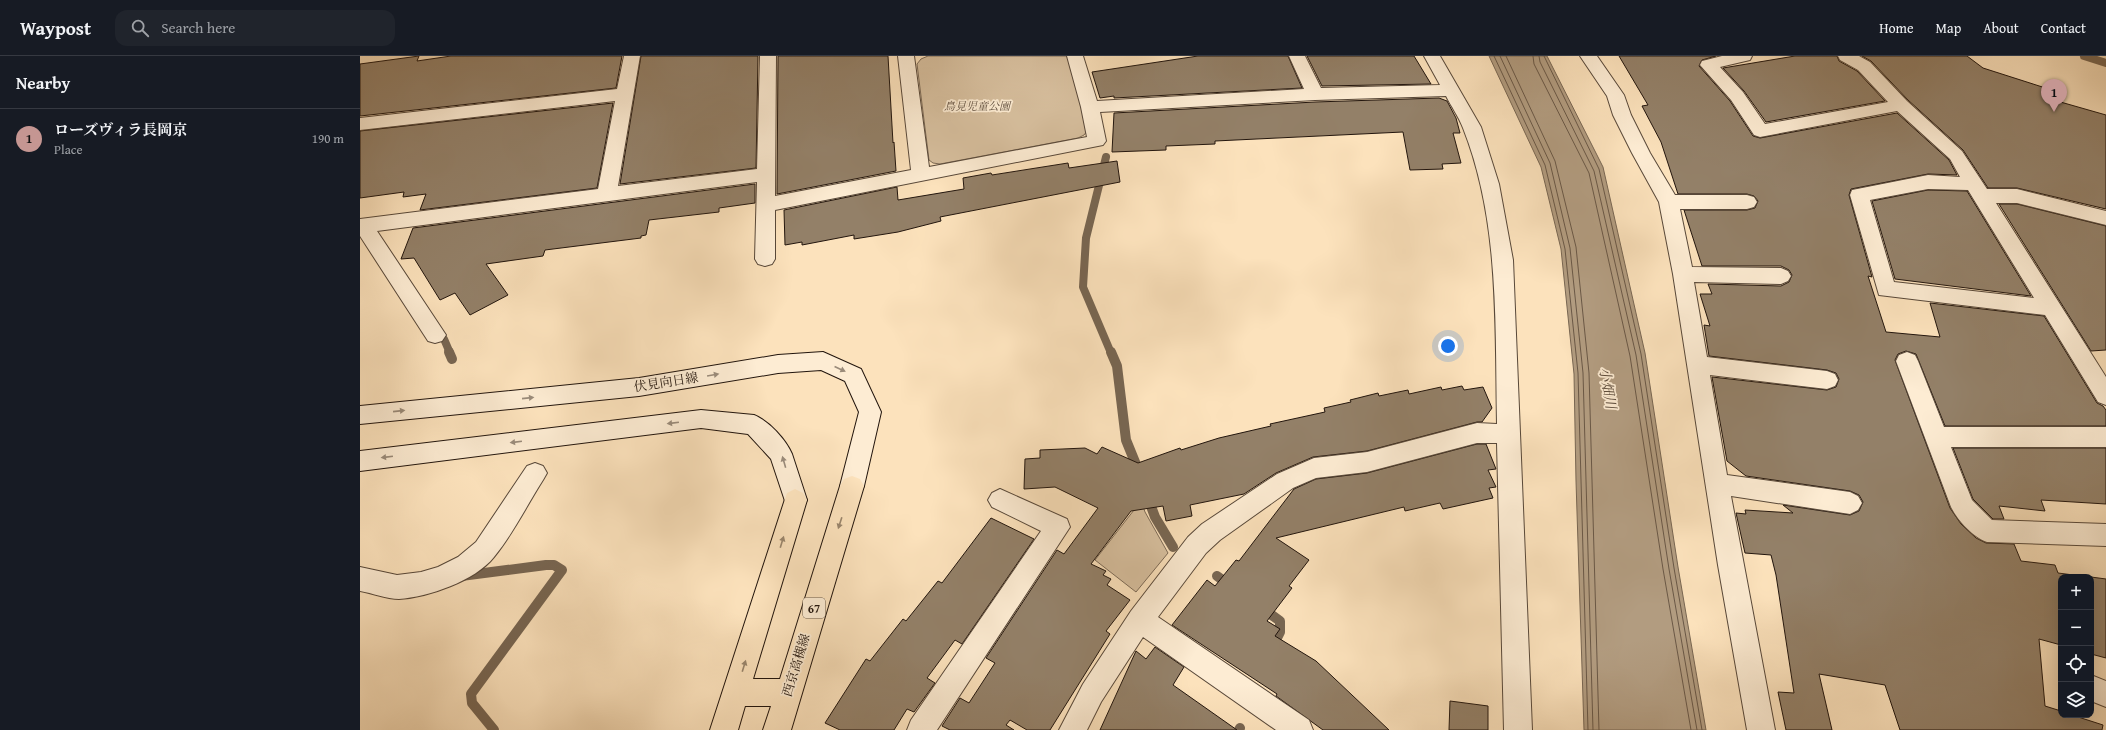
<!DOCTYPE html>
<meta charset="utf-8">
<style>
:root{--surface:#171b24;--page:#20242c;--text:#f1f3f6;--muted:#9ea1a6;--line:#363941;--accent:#c59692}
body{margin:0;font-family:"Gentium Book Plus","Noto Serif JP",serif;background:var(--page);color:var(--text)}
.controls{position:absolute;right:12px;bottom:12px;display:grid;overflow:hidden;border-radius:8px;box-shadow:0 4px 16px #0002}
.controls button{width:36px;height:36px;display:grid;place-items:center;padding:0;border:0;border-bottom:1px solid var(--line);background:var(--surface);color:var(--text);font:20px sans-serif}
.you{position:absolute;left:1088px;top:290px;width:14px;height:14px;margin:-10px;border:3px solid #fff;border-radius:50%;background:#1a73e8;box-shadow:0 0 0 6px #1a73e833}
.badge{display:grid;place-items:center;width:26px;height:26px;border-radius:50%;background:var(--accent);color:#111;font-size:13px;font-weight:700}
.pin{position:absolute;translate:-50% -33px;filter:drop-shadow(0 1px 2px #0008)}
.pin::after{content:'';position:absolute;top:21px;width:14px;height:12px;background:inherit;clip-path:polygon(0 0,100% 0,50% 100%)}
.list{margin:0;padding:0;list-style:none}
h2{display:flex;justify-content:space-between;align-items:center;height:52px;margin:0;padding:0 16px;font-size:17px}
h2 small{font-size:13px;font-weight:400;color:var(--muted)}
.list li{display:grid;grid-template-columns:26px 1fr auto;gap:12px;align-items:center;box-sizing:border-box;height:60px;padding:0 16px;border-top:1px solid var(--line)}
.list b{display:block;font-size:15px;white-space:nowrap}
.list p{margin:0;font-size:13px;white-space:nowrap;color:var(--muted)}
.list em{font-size:13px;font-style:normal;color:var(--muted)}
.icon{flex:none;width:22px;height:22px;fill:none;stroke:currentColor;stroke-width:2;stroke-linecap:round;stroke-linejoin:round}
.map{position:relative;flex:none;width:1746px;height:674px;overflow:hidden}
header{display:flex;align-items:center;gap:24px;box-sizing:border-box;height:56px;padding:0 20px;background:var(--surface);border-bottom:1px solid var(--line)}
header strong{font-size:19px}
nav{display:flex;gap:22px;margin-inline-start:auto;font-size:14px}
.search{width:280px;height:36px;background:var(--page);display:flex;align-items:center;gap:10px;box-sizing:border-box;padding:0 14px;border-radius:12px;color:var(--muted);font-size:15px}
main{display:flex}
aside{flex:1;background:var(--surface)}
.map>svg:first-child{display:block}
.green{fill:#d7bf9e;stroke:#7c6a56}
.water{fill:#b29c80;stroke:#786652}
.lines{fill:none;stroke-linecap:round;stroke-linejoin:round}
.shore{stroke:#6a5846;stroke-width:1}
.stream-far1{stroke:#786652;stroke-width:8}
.stream{stroke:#786652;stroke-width:10}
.building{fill:#938068;stroke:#22150d}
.street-casing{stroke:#584839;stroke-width:2}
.secondary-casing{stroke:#22150d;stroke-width:2}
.primary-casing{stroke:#22150d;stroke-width:2}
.street{fill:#fdecd3;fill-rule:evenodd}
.secondary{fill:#fdecd3;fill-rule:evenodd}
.primary{fill:#fce2bc;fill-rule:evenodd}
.oneway{fill:#9a8b7a}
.oneway2{fill:#9a866d}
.labels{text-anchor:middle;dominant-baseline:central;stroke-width:3.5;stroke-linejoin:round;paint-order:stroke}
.far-park-label{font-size:11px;font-style:italic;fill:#615040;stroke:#fdecd3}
.shield{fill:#fdecd3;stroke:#645648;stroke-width:1}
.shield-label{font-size:12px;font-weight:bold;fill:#22150d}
.street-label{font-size:13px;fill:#22150d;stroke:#fdecd3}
.water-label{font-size:14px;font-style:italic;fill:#5c4b3b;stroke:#fdecd3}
</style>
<header>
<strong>Waypost</strong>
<div class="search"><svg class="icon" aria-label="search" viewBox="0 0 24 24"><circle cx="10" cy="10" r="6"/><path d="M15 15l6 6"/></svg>Search here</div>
<nav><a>Home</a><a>Map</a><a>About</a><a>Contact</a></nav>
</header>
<main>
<aside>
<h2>Nearby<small></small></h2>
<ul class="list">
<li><span class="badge">1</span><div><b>ローズヴィラ長岡京</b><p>Place</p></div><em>190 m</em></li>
</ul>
</aside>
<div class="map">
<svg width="1746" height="674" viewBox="0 0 1746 674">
<rect width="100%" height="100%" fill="#fce2bc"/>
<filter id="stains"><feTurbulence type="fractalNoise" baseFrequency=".005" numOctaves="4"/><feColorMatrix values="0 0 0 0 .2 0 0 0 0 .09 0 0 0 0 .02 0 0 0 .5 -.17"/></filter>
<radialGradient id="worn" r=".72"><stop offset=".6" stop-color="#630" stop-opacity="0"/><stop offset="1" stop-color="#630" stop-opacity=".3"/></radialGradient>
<g class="green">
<polygon points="568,0 709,0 727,75 724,79 718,82 580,108 573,107 569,104 557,8 561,3"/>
<polygon points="781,445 785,456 808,497 776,536 735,504"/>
</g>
<polygon class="water" points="1129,0 1187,0 1243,111 1285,297 1318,511 1346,674 1224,674 1216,425 1214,318 1201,193 1181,111"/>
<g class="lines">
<g class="shore">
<polyline points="1134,0 1185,109 1205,193 1218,317 1228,674"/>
<polyline points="1140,0 1190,107 1210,192 1223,317 1233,674"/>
<polyline points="1146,0 1195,105 1216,191 1229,317 1239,674"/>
<polyline points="1173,0 1174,8 1229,117 1270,300 1303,513 1331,674"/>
<polyline points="1179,0 1180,6 1234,115 1276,299 1309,513 1337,674"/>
<polyline points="1184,0 1239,113 1281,298 1314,512 1342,674"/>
</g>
<g class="stream-far1">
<polyline points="1724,0 1746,7"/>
<polyline points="746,101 726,182 723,231 751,297"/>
<polyline points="84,283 90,297"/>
</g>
<g class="stream">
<polyline points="89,296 92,303"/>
<polyline points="751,296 757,310 766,384 779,416"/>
<polyline points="788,442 795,461 813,491"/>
<polyline points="101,520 186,509 194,509 202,514 111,638 112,647 134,674"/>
<polyline points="857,520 871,530"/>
<polyline points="902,552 920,565 920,576 912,592"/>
<polyline points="879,674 880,672"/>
</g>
</g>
<g class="building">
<polygon points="59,0 57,5 91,0 262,0 256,32 0,60 0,8"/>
<polygon points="281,0 398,0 396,112 260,128"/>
<polygon points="418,0 528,0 533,87 534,86 536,115 417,138"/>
<polygon points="838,0 928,0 942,32 754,42 754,40 740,42 732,16"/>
<polygon points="947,0 1054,0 1071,28 962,30"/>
<polygon points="1259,0 1356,0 1342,4 1339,10 1370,45 1393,80 1400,82 1537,57 1589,104 1597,119 1568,118 1491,133 1489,139 1512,221 1508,220 1526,276 1580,281 1570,247 1684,260 1737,347 1743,350 1746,354 1746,370 1585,370 1556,298 1546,295 1538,298 1535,304 1590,452 1601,468 1616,482 1626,487 1654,488 1661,505 1695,509 1698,517 1729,521 1701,521 1701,589 1679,583 1685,650 1701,655 1701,659 1712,659 1743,669 1742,674 1540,674 1525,629 1459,618 1472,674 1426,674 1418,636 1434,637 1416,519 1411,499 1385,497 1376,457 1386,458 1385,454 1433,457 1423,449 1490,459 1499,455 1503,446 1499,439 1490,435 1386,420 1367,405 1352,321 1467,334 1476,331 1479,323 1476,317 1467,314 1349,300 1344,269 1350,270 1340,238 1352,238 1348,228 1421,230 1429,226 1432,219 1429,214 1421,210 1342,210 1324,154 1387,154 1395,152 1398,145 1394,140 1387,138 1318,138 1301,86 1282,50 1288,49"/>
<polygon points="1435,0 1477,0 1479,5 1497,15 1525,45 1406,66 1384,35 1363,12"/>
<polygon points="1502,0 1607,0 1623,12 1698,36 1697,45 1746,59 1746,153 1657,132 1628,132 1603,94 1548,44 1511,5"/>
<polygon points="1079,42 1087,45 1096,62 1100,77 1093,77 1101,107 1082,108 1083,113 1050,114 1043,76 855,85 855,88 806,90 806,94 752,96 754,57 955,46"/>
<polygon points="253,47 237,132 60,154 66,138 43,141 44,136 0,142 0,75"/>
<polygon points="757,105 760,126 580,161 581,165 538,176 494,183 494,179 442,189 442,186 425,189 424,154 537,131 538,144 604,133 603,122 631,117 632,119 708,107 709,112"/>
<polygon points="395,128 395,147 359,152 359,156 289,164 286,179 281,180 281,182 185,194 183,200 126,208 148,239 110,259 95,237 80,244 54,202 41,203 53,172"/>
<polygon points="1568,134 1607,135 1671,240 1535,223 1512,145"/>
<polygon points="1639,148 1657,148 1746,170 1746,294 1731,295"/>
<polygon points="1102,330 1104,334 1123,331 1132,352 1122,366 1117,366 1007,395 953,401 916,417 884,438 830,449 832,460 806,465 803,450 771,455 731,508 746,515 743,519 751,523 747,529 770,544 746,575 750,578 690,674 667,674 650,664 646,669 654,674 590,674 582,670 600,642 609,647 635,607 626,602 697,494 704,498 738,452 695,431 664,433 665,403 680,402 680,394 725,392 737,398 742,391 778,407 820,392 821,394 859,382 911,370 910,368 965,356 964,352 991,346 990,344 1018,337 1019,340 1048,334 1049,338 1081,331 1082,334"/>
<polygon points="1117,388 1126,388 1136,413 1128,414 1136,431 1129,432 1133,442 1083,453 1080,447 1045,455 1044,451 916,482 949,504 929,530 932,532 907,565 920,573 915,580 956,605 1029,674 963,674 916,640 917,638 812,569 847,524 855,530 876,504 879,505 934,433 956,423 1007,417"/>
<polygon points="1593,392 1746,392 1746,448 1681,444 1685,455 1639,450 1644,463 1633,463 1613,443"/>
<polygon points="631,462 674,483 602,588 595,584 567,622 575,627 554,656 547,653 534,674 480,674 465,667 506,603 510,605 543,563 546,565 578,525 582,527"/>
<polygon points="1731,521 1746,523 1746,602 1731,598"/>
<polygon points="795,591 824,611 813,629 877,674 740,674 776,595 786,603"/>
<polygon points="1090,645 1128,650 1128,674 1089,674"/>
</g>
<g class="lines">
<defs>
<g id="street">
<path d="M264,0h16l-22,130 139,-17 3,-113h16l-1,140 136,-26 -13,-114h16l15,111 158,-30 -6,-30 -14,-51h16l14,45 207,-12 -15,-33h16l16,32 119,-3 -16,-29h16l41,71 18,57 14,76 19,470h-28l-7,-287h-20l-110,29 -51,6 -23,10 -73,52 -14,13 -48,64 151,103 4,10h-37l-133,-93 -42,65 -14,28h-28l24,-46 48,-73 57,-74 14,-13 75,-50 37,-16 53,-6 110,-29 20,1c-2,-99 3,-203 -34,-296 -4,-11 -12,-22 -17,-32l-131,4 -215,12 6,29 -3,4 -328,65v49l-3,5 -7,2 -7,-2 -3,-5 2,-77 -380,49 69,104 -4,6 -7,2 -7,-2 -68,-105v-17l238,-30 17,-88 -255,29v-12l257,-29z"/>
<polygon points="1220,0 1237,0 1264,39 1271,59 1290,97 1315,139 1387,139 1394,141 1397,146 1394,151 1387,153 1320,153 1332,211 1421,212 1428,215 1431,220 1428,225 1421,228 1334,226 1347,301 1467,315 1475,318 1478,324 1475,330 1467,333 1350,319 1367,419 1490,436 1498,440 1502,447 1498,454 1490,458 1371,440 1415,674 1387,674 1358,509 1313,218 1299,146 1272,97 1253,59 1247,40"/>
<path d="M1362,0h30l-2,4 -30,7 23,25 22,32 123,-22 -30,-32 -18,-10 -2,-4h21l11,6 37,39 55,50 25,38h30l89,22v14l-89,-22h-21l110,174v28l-8,-3 -53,-87 -166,-20 -29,-100 2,-5 76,-15 32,2 -10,-18 -53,-48 -137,26 -6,-2 -23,-35 -31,-35 2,-4zM1568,133l40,1 66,108 -140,-16 -24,-82z"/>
<path d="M1547,296l8,3 3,6 26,66h162v20h-155l21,53 20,20 114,4v22l-119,-4c-14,-5 -29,-21 -36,-35l-55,-146 3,-6z"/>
<path d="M175,407l8,3 4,7 -4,7c-16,25 -30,54 -49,77 -19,24 -66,40 -95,42 -12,0 -27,-6 -39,-8v-24l37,8 24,-3 17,-5 20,-10 18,-15 51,-76z"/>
<polygon points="640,433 707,463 710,471 577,674 547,674 551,664 681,475 632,451 628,444 632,437"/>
<polygon points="1731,619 1746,625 1746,651 1731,645"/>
</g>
<g id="secondary">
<polygon points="463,296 501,313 521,356 504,430 500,437 492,440 484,437 480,430 499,356 485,325 461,314 418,317 279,340 0,368 0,350 279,322 418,299"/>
<path d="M341,354l53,5c15,6 32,25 38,39l15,46 -4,7 -8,4 -8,-4 -16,-48 -23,-25 -47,-6 -341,43v-20z"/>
</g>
<polygon id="primary" points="492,420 500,423 504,430 431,674 403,674 411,650 385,650 378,674 350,674 427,437 435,433 443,437 447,444 393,623 420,623 480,430 484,423"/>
</defs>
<use href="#street" class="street-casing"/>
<use href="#secondary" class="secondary-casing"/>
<use href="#primary" class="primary-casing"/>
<use href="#street" class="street"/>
<use href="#secondary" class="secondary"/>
<use href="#primary" class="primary"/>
</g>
<defs><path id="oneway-solid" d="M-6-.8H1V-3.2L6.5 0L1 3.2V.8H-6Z"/></defs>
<g class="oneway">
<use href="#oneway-solid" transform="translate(480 313) rotate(25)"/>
<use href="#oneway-solid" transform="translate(353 319) rotate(-10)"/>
<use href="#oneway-solid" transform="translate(168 342) rotate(-6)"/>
<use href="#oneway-solid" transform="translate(39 355) rotate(-6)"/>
<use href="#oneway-solid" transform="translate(313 367) rotate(173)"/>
<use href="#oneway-solid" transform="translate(156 386) rotate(173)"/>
<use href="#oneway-solid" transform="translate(27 401) rotate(173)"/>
<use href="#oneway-solid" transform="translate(424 406) rotate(-106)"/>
</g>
<g class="oneway2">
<use href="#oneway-solid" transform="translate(480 467) rotate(108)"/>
<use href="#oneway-solid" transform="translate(422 486) rotate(-73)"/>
<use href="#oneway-solid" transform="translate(384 610) rotate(-73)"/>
</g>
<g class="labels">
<g class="far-park-label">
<text x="617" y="50">鳥見児童公園</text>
</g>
<rect class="shield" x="443" y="542" width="22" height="20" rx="3"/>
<g class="shield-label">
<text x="454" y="552">67</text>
</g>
<g class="street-label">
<text transform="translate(306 326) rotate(-9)">伏見向日線</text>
<text transform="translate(436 609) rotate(-73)">西京高槻線</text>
</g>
<g class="water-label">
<text transform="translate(1248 332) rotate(80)">小畑川</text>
</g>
</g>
<rect width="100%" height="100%" filter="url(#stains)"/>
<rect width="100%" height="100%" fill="url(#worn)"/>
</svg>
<div class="controls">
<button>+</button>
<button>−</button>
<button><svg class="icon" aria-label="locate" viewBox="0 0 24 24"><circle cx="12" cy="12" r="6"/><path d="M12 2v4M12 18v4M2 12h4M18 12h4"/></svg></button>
<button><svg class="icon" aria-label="layers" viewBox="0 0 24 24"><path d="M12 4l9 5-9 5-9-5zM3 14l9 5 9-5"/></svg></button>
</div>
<div class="you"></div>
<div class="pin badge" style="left:1694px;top:56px">1</div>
</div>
</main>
